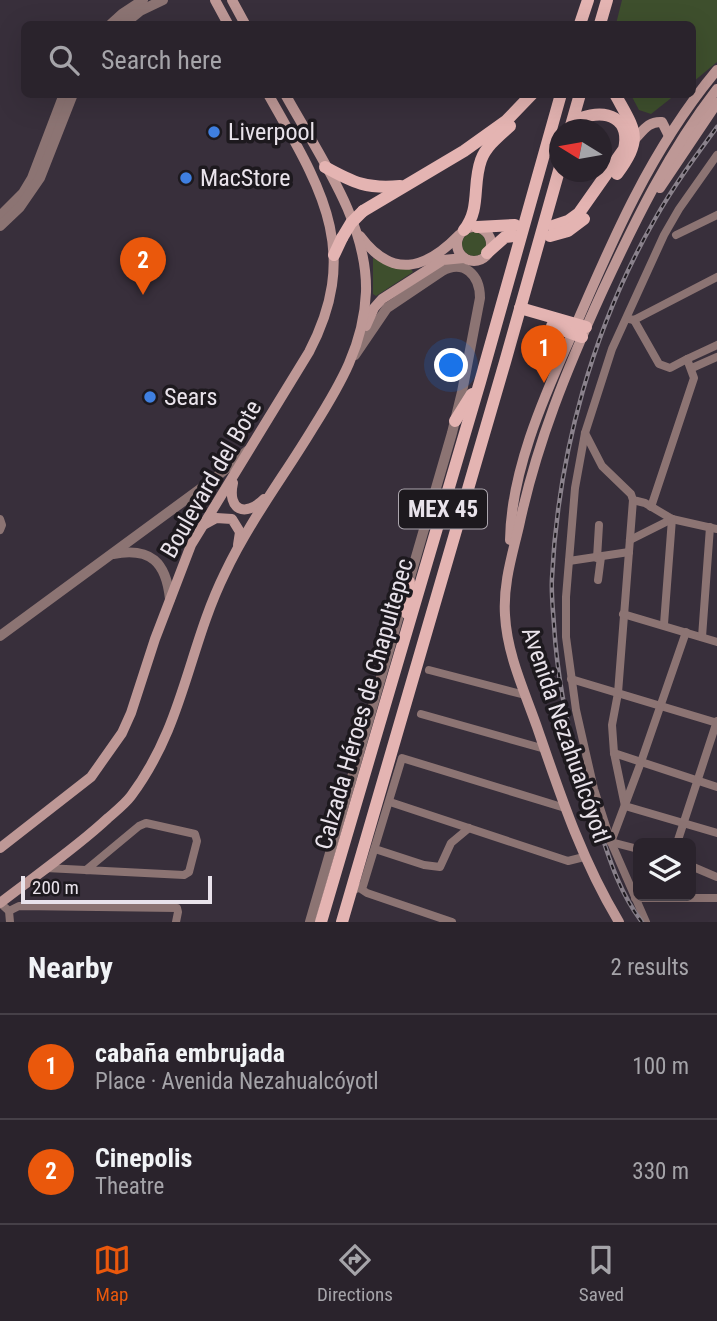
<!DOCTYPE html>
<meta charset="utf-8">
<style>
:root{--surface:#2a232c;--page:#322b34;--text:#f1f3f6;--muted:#a5a4a9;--line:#464048;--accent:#ea580c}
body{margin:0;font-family:"Roboto Condensed",sans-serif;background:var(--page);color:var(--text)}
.controls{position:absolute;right:21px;bottom:21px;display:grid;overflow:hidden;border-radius:10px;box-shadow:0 7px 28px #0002}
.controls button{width:63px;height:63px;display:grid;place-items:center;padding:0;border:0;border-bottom:2px solid var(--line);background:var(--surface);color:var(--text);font:35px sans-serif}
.compass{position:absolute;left:549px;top:119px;width:63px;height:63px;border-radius:50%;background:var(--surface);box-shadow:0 7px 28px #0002;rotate:281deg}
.scale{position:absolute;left:21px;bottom:18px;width:191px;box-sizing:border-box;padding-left:7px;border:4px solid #e9e3eb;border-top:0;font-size:19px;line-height:24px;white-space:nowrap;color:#e9e3eb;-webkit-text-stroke:5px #1d191e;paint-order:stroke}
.you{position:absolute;left:452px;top:366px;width:24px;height:24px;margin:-18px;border:5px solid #fff;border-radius:50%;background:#1a73e8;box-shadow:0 0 0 10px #1a73e833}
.badge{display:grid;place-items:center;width:46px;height:46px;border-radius:50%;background:var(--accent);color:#fff;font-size:23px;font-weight:700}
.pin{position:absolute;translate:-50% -58px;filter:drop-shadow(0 2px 4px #0008)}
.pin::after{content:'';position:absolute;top:37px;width:24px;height:21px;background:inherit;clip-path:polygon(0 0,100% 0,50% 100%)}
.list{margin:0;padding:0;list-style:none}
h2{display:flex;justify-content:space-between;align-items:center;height:91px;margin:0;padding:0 28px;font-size:30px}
h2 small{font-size:23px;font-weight:400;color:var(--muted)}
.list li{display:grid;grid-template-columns:46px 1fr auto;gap:21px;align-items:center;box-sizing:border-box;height:105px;padding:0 28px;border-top:2px solid var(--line)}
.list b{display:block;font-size:26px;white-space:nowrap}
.list p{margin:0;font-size:23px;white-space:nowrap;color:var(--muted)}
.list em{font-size:23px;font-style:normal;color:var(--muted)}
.icon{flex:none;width:38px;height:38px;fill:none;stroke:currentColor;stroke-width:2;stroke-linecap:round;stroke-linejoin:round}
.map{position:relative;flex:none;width:717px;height:922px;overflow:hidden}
.search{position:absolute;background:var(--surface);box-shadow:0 7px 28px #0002;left:21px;right:21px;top:21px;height:77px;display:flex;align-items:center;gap:18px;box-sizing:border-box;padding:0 24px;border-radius:10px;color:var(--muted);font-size:26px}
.sheet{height:301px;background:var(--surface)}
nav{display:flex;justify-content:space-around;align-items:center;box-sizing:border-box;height:98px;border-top:2px solid var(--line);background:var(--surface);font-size:19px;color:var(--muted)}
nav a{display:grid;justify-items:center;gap:4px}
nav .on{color:var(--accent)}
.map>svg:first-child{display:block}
.green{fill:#3e4f2d}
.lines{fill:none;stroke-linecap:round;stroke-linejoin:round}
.minor{stroke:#8c7473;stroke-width:8}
.tertiary{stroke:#8c7473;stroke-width:10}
.secondary{stroke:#be9896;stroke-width:10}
.primary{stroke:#e4b4b2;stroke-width:12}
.rail-casing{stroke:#8a828c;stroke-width:4.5}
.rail{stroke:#1d191e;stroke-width:2;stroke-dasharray:5;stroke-linecap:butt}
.primary-bridge{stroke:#e4b4b2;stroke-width:12}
.shop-dot{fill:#3f7fe0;stroke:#1d191e;stroke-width:2.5}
.labels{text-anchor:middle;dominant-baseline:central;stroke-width:7;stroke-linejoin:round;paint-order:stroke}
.shield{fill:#1d191e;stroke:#aca6ae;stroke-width:2}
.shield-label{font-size:23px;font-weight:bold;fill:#e9e3eb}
.poi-label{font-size:24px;fill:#e9e3eb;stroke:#1d191e;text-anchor:start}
.street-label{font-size:24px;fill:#e9e3eb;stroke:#1d191e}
</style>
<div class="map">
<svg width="717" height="922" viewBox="0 0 717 922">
<rect width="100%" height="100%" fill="#382f3b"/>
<g class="green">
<polygon points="622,0 717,0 717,62 693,82 692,24 616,24"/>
<polygon points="631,95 675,95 651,114 639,110"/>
<circle cx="474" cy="244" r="12"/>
<polygon points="373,258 379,261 411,269 413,272 376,296 373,294"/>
</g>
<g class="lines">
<g class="minor">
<polyline points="676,235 717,215"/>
<polyline points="629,319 634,320 717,277"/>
<polyline points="634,320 659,364 670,368 687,359 694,378 651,507"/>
<polyline points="687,359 717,345"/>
<polyline points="692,368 717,357"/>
<polyline points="585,433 602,466 631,494 633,500 645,503 672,519 717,529"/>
<polyline points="633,500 618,693 612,725 614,753 625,806 717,833"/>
<polyline points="0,519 2,525 0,530"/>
<polyline points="630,540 672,519"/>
<polyline points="597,558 599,525"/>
<polyline points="569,561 629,552"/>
<polyline points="598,580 601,557"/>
<polyline points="623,614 717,642"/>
<polyline points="664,624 672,519"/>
<polyline points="702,637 710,527"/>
<polyline points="429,670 525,695"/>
<polyline points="571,679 717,723"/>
<polyline points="421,714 545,749"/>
<polyline points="614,753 717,787"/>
<polyline points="390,802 568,861 584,857"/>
<polyline points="611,842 641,762 686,632"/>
<polyline points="611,842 638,849"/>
<polyline points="677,843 717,721"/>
<polyline points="375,849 424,865 440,867 451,843 469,828"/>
<polyline points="691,866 717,877"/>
<polyline points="46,868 184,875 189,872 197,841 195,834 146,823 139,826 86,870"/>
<polyline points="361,889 367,893 452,922"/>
<polyline points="351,891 363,886 402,758 565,808"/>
<polyline points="635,898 717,898"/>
<polyline points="0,903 9,911 10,922"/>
<polyline points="9,911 19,906 177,908 178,912 176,922"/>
<polyline points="646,922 611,842 594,789 576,710 566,637 566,597 575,488 585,433 612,349 664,235 679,209 717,155"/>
</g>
<g class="tertiary">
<polyline points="111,24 122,14 143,0"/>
<polyline points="124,24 140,11 163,0"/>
<polyline points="0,216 23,193 32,178 64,94"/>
<polyline points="0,226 20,207 40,178 73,94"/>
<path d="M113,554c38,-7 53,8 57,45"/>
<polyline points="0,636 215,478 247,451"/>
<path d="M310,922l142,-489 10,-41 18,-94c0,-23 -16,-39 -38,-27l-55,37 -32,47"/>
</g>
<g class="secondary">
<polyline points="215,0 228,24"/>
<polyline points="232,0 245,24"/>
<path d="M634,140c9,-9 14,-19 28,-18l7,14"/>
<polyline points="660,188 717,103"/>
<circle cx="474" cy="244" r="17"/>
<path d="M360,236c32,43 65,34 99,-1"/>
<polyline points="366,326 374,308 382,299 443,260 464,258"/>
<path d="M233,483c-6,27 12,35 31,16"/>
<polyline points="205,524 216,518 232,519 240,532 238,545"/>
<path d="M510,540c1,-67 32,-139 59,-199 41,-96 81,-191 148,-271"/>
<path d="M0,848l91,-71 31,-44 9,-20 24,-74 36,-94 118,-193c54,-103 10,-167 -41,-258"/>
<path d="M0,903c36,-28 75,-54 108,-85 8,-7 17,-14 23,-22 53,-71 57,-148 94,-223 24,-51 59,-97 88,-145 27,-43 51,-83 53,-136 2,-70 -48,-138 -81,-198"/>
<path d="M619,922c-37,-61 -59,-128 -82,-195 -13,-37 -30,-73 -32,-112 -2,-31 7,-59 14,-89 18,-84 48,-157 83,-234 33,-71 67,-141 115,-203"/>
</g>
<g class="primary">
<polyline points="580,24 588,0"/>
<polyline points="600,24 607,0"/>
<path d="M615,94c20,37 29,43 2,80"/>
<polyline points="570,129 580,94"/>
<path d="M325,167c29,16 42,22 75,19"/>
<polyline points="363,211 464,151 506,121 532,94"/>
<path d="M553,226l15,-5 11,-8 45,-64c7,-31 -17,-40 -43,-31l-6,12"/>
<polyline points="477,227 515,225"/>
<path d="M464,230c17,-21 8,-45 17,-70 5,-14 18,-24 29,-34"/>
<polyline points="550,236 568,231 584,219"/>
<polyline points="487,253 505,237 514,236"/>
<polyline points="334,255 342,238"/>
<polyline points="520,308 586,327"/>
<polyline points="552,326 582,337"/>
<polyline points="455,421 472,394"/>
<polyline points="407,613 409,582"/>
<polyline points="321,922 480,382 561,94"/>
<polyline points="342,922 505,362 560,167"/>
</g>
<defs>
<path id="rail" d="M642,922c-27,-35 -36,-76 -50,-116 -22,-61 -34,-117 -38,-181 -1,-15 -3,-32 -2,-47 6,-125 41,-251 103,-359 18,-32 40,-62 62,-92"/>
</defs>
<use href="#rail" class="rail-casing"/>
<use href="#rail" class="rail"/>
<polyline class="primary-bridge" points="342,238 351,223 363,211"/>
</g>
<g class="shop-dot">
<circle cx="214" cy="132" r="7"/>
<circle cx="186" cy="178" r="7"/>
<circle cx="150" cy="397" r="7"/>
</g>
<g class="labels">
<rect class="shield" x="399" y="489.5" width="88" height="39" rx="5"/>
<g class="shield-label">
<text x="443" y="509">MEX 45</text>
</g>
<g class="poi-label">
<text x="228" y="132">Liverpool</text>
<text x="200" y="178">MacStore</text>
<text x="164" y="397">Sears</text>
</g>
<g class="street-label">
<text transform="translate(211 479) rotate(-60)">Boulevard del Bote</text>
<text transform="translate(364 704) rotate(-74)">Calzada Héroes de Chapultepec</text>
<text transform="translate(566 735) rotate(71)">Avenida Nezahualcóyotl</text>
</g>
</g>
</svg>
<div class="controls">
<button><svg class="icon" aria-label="layers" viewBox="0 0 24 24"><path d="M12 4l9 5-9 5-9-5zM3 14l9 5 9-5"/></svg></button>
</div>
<svg class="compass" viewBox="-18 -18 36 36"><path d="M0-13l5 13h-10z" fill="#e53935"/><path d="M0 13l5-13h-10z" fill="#a5a4a9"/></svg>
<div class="scale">200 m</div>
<div class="you"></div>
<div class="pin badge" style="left:544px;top:383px">1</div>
<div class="pin badge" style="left:143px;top:295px">2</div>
<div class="search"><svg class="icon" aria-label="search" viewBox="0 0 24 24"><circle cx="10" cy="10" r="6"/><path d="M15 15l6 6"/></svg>Search here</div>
</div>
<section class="sheet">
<h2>Nearby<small>2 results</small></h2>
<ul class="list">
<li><span class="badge">1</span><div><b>cabaña embrujada</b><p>Place · Avenida Nezahualcóyotl</p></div><em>100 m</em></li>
<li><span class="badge">2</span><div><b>Cinepolis</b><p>Theatre</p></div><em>330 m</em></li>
</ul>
</section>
<nav>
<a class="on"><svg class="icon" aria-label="map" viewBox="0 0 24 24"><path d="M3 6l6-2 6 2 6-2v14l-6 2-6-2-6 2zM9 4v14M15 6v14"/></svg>Map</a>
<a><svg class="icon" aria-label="directions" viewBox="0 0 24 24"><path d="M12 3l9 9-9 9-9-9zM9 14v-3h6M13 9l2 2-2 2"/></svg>Directions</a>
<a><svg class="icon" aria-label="saved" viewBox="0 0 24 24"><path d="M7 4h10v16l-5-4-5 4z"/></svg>Saved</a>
</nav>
